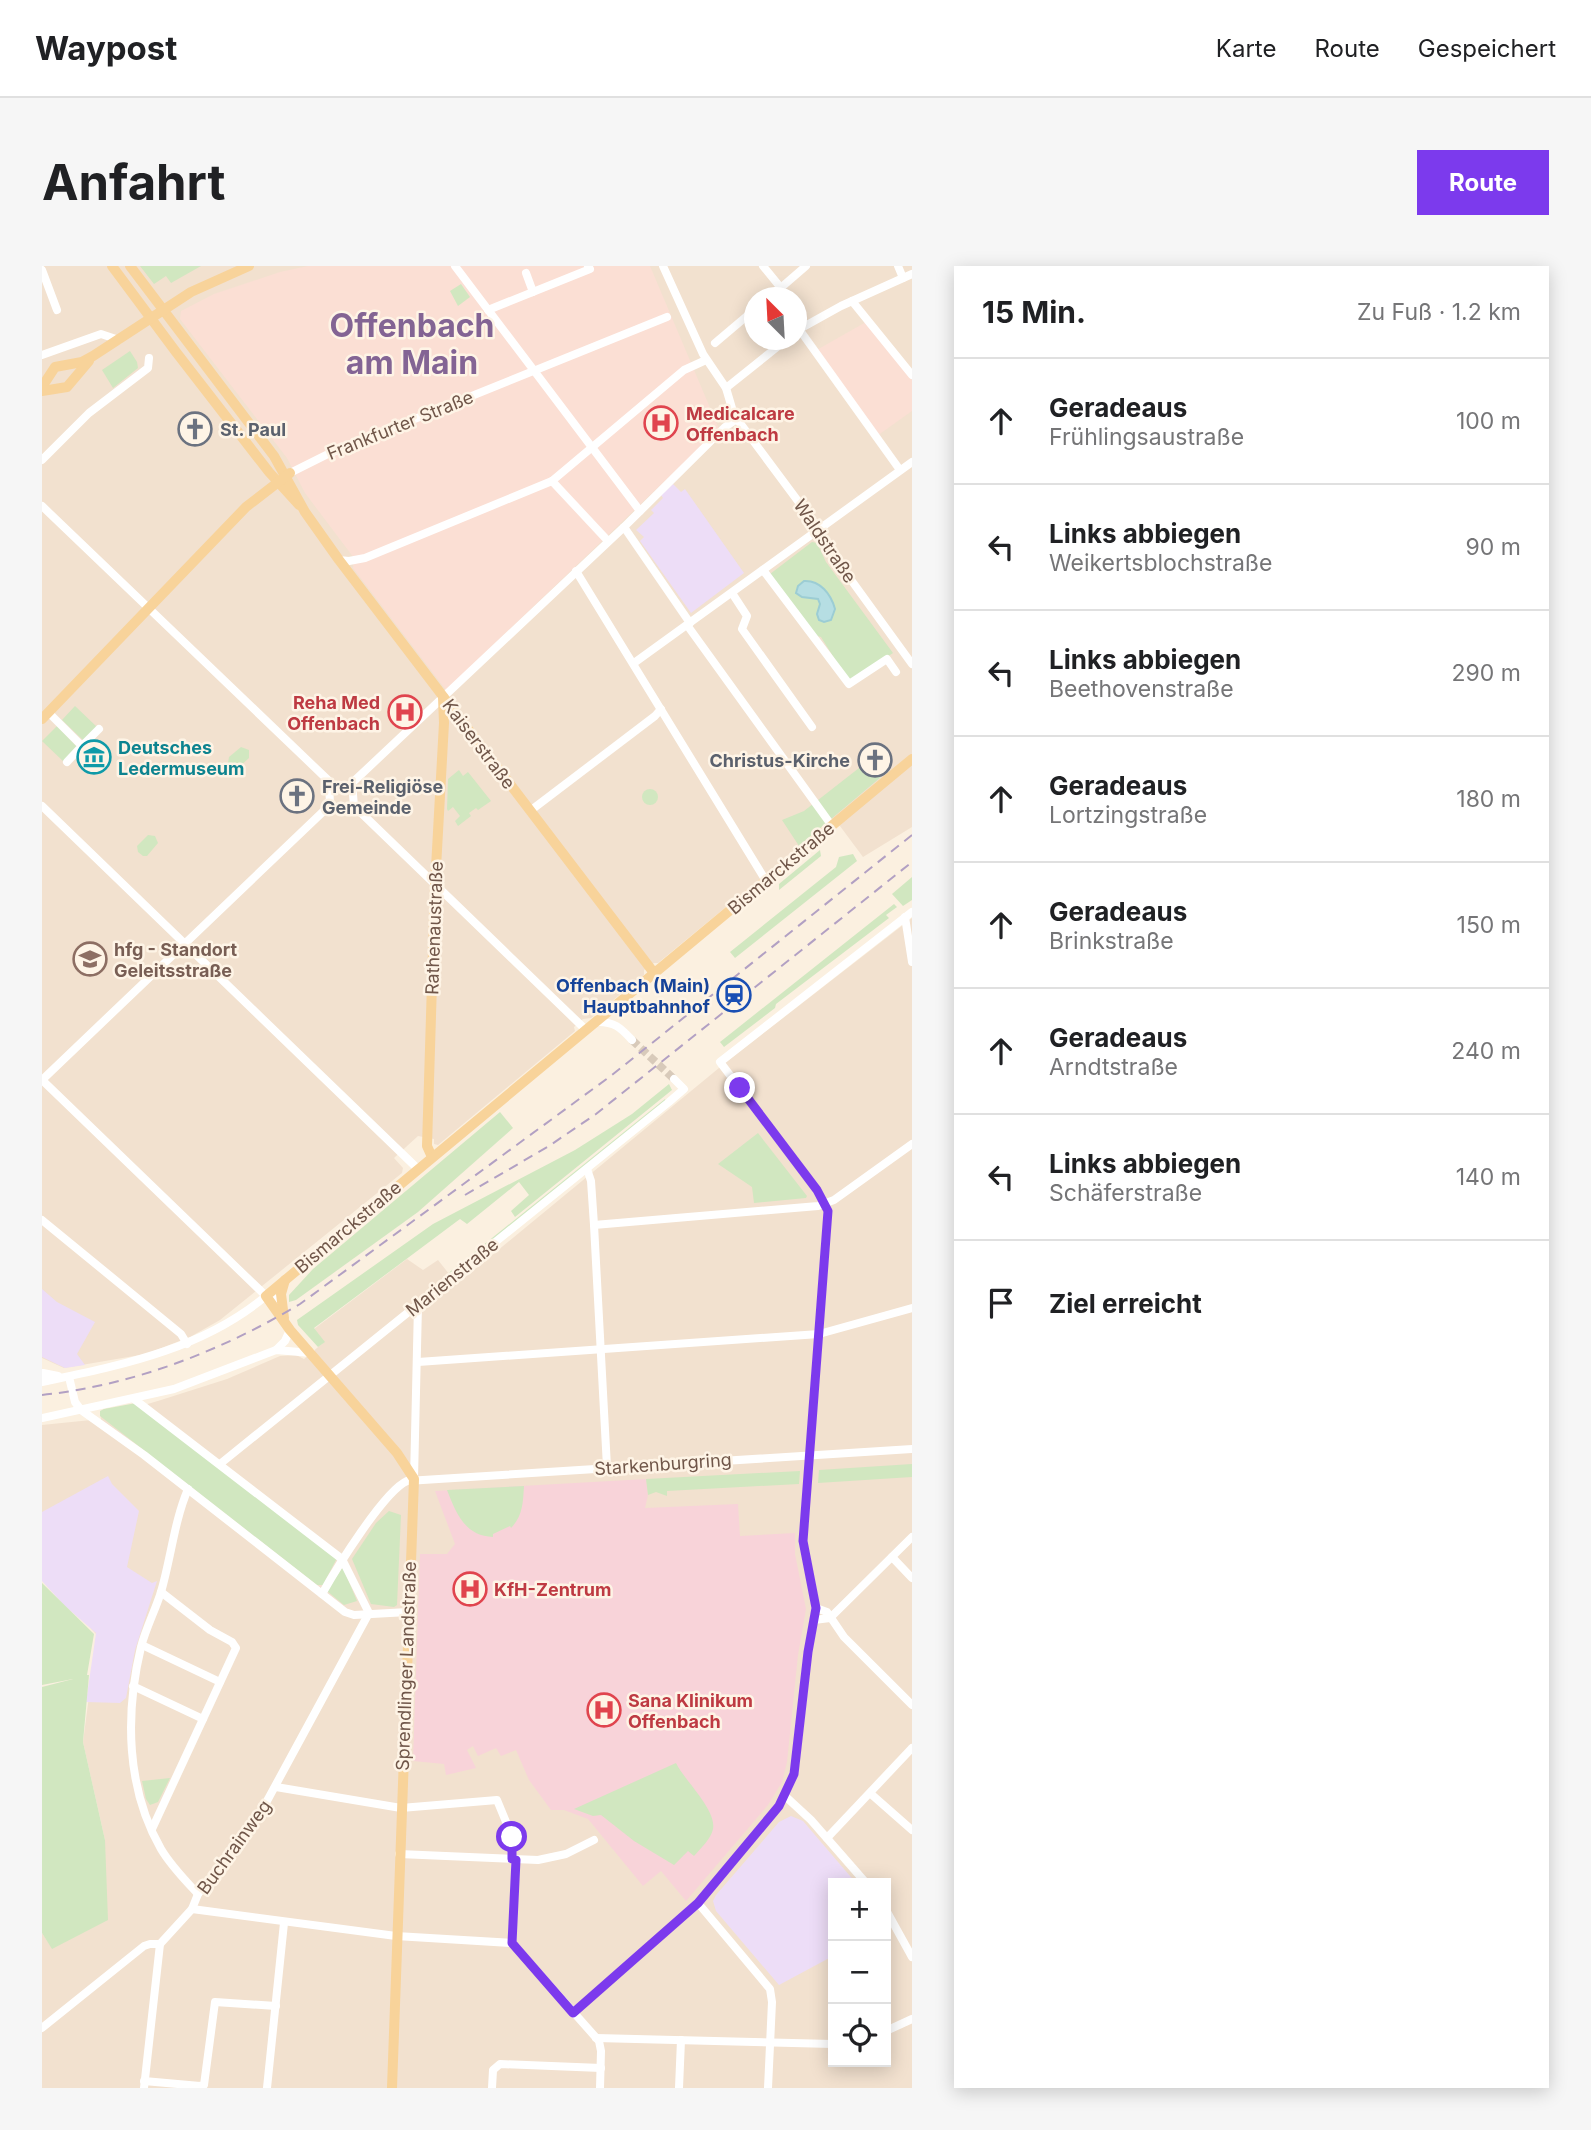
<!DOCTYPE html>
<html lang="de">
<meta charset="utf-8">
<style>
:root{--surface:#fff;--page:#f6f6f6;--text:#202124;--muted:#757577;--line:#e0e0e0;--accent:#7c3aed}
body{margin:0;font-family:Inter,sans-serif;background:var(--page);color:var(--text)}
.controls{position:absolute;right:21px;bottom:21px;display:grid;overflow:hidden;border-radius:0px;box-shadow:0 4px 18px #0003}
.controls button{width:63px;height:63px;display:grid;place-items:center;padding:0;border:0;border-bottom:2px solid var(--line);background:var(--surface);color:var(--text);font:35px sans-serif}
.compass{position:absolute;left:702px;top:21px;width:63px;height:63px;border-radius:50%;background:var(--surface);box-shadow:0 4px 18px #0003;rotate:336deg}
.stop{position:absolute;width:21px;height:21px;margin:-16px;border:5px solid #7c3aed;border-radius:50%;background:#fff}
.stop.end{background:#7c3aed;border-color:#fff;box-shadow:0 2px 7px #0008}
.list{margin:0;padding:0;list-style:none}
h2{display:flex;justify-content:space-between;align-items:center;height:91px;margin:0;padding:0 28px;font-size:30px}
h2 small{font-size:23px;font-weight:400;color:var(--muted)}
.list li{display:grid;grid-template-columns:46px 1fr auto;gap:21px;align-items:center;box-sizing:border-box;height:126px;padding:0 28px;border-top:2px solid var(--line)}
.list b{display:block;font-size:26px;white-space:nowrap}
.list p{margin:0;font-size:23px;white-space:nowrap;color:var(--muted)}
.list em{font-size:23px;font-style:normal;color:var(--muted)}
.icon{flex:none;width:38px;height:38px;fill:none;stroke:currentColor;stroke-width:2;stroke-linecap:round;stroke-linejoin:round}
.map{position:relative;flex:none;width:870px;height:1822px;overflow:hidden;border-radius:0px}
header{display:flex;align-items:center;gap:42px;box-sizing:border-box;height:98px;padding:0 35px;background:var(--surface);border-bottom:2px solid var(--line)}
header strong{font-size:33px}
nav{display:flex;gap:38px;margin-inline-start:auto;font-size:24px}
.intro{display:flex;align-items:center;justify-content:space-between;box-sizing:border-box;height:168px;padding:0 42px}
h1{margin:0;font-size:49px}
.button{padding:18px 32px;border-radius:0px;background:var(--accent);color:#fff;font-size:24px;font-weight:700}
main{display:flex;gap:42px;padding:0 42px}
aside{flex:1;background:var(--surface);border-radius:0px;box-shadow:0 4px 18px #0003}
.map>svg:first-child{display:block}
.residential{fill:#f2e1cf;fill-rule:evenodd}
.commercial{fill:#fbdfd4}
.education{fill:#edddf7}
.medical{fill:#f8d3d9}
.green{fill:#d1e7c0}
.water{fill:#b6dee3;stroke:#9ccdd4;stroke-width:2}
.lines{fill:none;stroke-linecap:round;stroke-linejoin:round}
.minor-tunnel{stroke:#d8caba;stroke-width:8;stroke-dasharray:8 4;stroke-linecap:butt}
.minor{stroke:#fff;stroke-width:8}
.major{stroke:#f8d39a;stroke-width:10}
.rail{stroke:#b2a0c3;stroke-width:2;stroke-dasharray:10 7;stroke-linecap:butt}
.route{stroke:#7c3aed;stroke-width:9}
.labels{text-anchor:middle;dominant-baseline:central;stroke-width:5;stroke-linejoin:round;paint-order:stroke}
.health-label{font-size:18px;font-weight:bold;fill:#be3a42;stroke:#fef4e6;text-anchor:start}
.street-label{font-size:18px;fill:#705649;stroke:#fef4e6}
.worship-label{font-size:18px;font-weight:bold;fill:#5b616d;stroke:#fef4e6;text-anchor:start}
.culture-label{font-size:18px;font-weight:bold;fill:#0d838f;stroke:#fef4e6;text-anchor:start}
.education-label{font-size:18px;font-weight:bold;fill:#785e54;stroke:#fef4e6;text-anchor:start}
.transit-label{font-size:18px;font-weight:bold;fill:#164399;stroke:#fef4e6;text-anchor:end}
.town-label{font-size:32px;font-weight:bold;fill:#836494;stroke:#fef4e6}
</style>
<header>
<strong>Waypost</strong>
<nav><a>Karte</a><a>Route</a><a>Gespeichert</a></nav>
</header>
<div class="intro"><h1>Anfahrt</h1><a class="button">Route</a></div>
<main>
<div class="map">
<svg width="870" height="1822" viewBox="0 0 870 1822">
<rect width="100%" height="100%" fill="#fbf0e0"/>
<g class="residential">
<path d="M0,0h870v561l-49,30 -29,-39 -176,145h-4l-10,7v5l-53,43 -8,1 -9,8 1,4 -137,114 -4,-1v-5l-16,-3 -24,22 9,10 -1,5 -182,147 -30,17 -44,17 -82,14 -22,-10zM712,32h42v42h-42z"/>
<path d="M870,652v1170h-870v-155l10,15 53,-108 -22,-98 14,-107 -55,-59v-151l59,-6 -1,-6 4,-4 37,-3 20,-6 66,-21 53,-23 16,-1 8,4 20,-17 -10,-13 93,-70 16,11 15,-10 19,24 268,-221zM791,1617h53v179h-53z"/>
</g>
<g class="commercial">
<polygon points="266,0 608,0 677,163 404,424 311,302 312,292 263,227 245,192 138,53 139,45 172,28 238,6"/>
<polygon points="824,56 870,112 870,145 835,170 773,85"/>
</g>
<g class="education">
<polygon points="631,218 639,226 643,223 702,307 649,347 598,275 602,271 594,264 612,247 609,244 621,232 619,229"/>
<polygon points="0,1023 15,1036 53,1056 35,1088 43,1099 23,1102 0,1091"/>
<polygon points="66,1210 70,1218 97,1245 85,1301 110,1317 115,1315 93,1384 84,1432 78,1437 44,1436 54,1367 23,1340 0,1315 0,1246"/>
<polygon points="749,1550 761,1555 814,1617 791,1617 791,1690 737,1719 674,1645 671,1635 674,1629 737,1556"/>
</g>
<polygon class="medical" points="604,1213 606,1229 603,1242 696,1238 698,1270 753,1267 753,1288 764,1343 756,1389 745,1496 740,1516 726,1539 644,1635 619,1605 601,1620 546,1553 522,1544 509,1544 487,1514 474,1484 459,1490 454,1482 436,1490 431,1480 425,1484 434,1502 404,1509 402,1498 371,1495 378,1288 405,1288 413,1278 393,1225"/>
<g class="green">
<polygon points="98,0 159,0 129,17 124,10 112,18"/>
<polygon points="419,18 428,31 416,40 408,25"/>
<polygon points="88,85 95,96 96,102 71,122 60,104"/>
<polygon points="770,276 775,277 784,296 851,387 807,416 779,371 772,369 728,308"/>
<polygon points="33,440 55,461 42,475 20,454"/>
<polygon points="15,460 36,482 22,496 0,475"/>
<polygon points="199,481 207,484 207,492 196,502 191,502 186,497 187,491"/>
<polygon points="826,495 839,511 757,580 740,554 762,545"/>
<polygon points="417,504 421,510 426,506 449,535 436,544 434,542 427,547 429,550 416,560 413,555 418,550 411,541 406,545 405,543 406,513"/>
<circle cx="608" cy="531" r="8"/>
<polygon points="106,569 113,570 116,577 105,590 101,590 96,586 95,580"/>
<polygon points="778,584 779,590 737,624 737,618"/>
<polygon points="811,588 815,595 693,692 688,686 794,601 797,591"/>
<polygon points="870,611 870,634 861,640 850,628"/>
<polygon points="852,638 855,641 844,649 847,652 734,738 733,742 682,781 678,776"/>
<polygon points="627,818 630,824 473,951 469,945 487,929 477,916 425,958 418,953 272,1062 283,1076 276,1081 256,1059 255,1054 391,958 533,884 590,848"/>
<polygon points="623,833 624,835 405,1011 404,1009"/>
<polygon points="458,846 471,862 376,946 254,1034 247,1036 247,1029 271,1003"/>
<polygon points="716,867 765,930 764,932 712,937 710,921 676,898"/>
<polygon points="94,1137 295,1292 281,1319 275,1319 58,1150 58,1145 62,1143"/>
<polygon points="870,1198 870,1211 776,1217 777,1204"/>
<polygon points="758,1205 757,1218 625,1225 625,1230 614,1226 606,1229 604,1213"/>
<path d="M482,1220c-1,16 -1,30 -13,42l-1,-2 -17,8v3c-28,-1 -37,-24 -46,-47z"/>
<polygon points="347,1245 359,1249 355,1339 352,1341 329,1338 310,1293 334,1257"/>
<polygon points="300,1302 302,1304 315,1335 302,1339 285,1325"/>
<polygon points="0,1317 52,1368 45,1409 47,1409 41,1476 63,1574 66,1654 10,1683 0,1667 0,1421 31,1413 0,1419"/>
<path d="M634,1497c8,17 41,47 37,66 -2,10 -12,19 -19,27l-6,-5 -14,14 -40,-24 -33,-26 -8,1 -19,-7z"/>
<polygon points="128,1512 116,1536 108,1539 104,1533 100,1515"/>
</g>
<path class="water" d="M762,315c16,-1 27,13 31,28l-4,11 -7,2 -5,-2 -2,-6 3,-10 -2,-5 -16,-2 -6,-4 2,-7z"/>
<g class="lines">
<polyline class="minor-tunnel" points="590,774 632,813"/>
<g class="minor">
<polyline points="413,0 598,245"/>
<polyline points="621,0 661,88 684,122 692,149 773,258 791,289 870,398"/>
<polyline points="721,0 739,22"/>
<polyline points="856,0 861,12"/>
<polyline points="0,4 15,44"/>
<polyline points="484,7 491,26"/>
<polyline points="727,32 764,0"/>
<polyline points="810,35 870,109"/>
<polyline points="446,44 548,3 546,0"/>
<polyline points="754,47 764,59"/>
<polyline points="757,63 858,204"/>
<polyline points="754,65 799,40 870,8"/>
<polyline points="673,77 712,44"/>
<polyline points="0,89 59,68 77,74"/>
<polyline points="684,122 744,74"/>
<polyline points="0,194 47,147 106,102 107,92"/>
<polyline points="248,207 286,188 625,51"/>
<polyline points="510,215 566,275"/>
<polyline points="0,240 287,515 288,539 0,814"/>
<polyline points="582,261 648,357"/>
<polyline points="297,294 307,295 323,292 510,215 642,104 664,94"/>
<polyline points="721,304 807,418 845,393 854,406"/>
<polyline points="534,305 724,615"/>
<polyline points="690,327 705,350 700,363 770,461"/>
<polyline points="645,359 790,560"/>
<polyline points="592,397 870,196"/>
<polyline points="6,446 40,480 25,496"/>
<polyline points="40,480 57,463"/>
<polyline points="0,540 376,903"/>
<polyline points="488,545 613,450 619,443"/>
<polyline points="863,651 870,696"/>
<path d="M554,756c18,-1 25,6 36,18"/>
<polyline points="544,764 312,540 310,517 582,261 683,161 695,153"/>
<path d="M0,814l224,216c-65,54 -145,69 -224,86"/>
<polyline points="545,903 549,915 552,959 565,1201"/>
<polyline points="0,954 139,1068 145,1078"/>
<polyline points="552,959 776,940 792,934 870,878"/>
<polygon points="236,1031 238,1038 237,1039 233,1033"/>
<polyline points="234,1084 243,1075 248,1064"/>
<polyline points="376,1096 777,1068 870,1042"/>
<polyline points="0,1110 1,1107 16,1110 10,1112"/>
<polyline points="27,1111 33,1136 39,1144 102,1189 303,1346 312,1349 366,1346"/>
<polyline points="0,1152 132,1123 234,1084 269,1087"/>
<polyline points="178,1198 627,836 642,823 632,813"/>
<polyline points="372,1213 376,1039"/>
<path d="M146,1223c-14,33 -17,69 -27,103 -6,19 -15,36 -20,55 -16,67 -15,141 20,202 10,17 24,31 37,45"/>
<polyline points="850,1291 870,1312"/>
<path d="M280,1328c14,-25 62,-103 85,-113l505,-32"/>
<polyline points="774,1342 785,1346 802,1371 870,1439"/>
<polyline points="772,1354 788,1352 870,1271"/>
<polyline points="100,1379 178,1416"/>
<polyline points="91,1420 161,1453"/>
<polyline points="234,1521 359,1542 455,1534 469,1568 470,1593"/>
<polyline points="829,1528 870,1564"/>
<polyline points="743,1530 769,1554 824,1617"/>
<polyline points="110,1563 194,1382 190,1376 168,1364 119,1326"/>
<polyline points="785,1572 870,1482"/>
<polyline points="357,1588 496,1594 524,1588 552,1574"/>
<polyline points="656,1637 728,1723 730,1736 726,1822"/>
<polyline points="150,1643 354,1670 470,1677 557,1775 559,1785 558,1822"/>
<polyline points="844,1644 870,1691"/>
<polyline points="470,1677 474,1594"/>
<polyline points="531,1747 656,1637 737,1540 752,1508 766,1386 774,1342 761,1275 786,945 775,924 678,796 870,646"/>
<polyline points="0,1762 102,1680 108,1678 118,1678 150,1643 156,1628 199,1574 219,1546 327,1347 300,1293 92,1133"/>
<polyline points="844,1765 870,1753"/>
<polyline points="554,1772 791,1778"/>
<polyline points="102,1815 158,1820 162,1819 173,1736 234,1740"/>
<polyline points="102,1822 118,1678"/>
<polyline points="225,1822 242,1657"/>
<polyline points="450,1822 451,1804 458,1798 559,1802"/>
<polyline points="637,1822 639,1774"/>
</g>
<g class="major">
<polyline points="70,0 134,86 227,206 257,239"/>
<polyline points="88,0 232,190 263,246 297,294 612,707"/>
<polyline points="0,121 13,101 40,96 51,90 149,26 207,0"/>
<polyline points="0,125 25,121 47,95"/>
<polyline points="0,453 204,241 248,207"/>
<polyline points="390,891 385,880 393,620 402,457 401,431"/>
<polyline points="242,1052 239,1028 243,1014"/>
<polyline points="350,1822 372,1213 355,1187 248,1064 224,1030 870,493"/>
</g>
<g class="rail">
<polyline points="423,929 507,880 554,848 870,596"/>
<path d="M0,1129c92,-10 179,-44 258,-91l312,-229 300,-240"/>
</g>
</g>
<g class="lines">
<polyline class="route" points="470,1571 470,1593 474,1594 470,1677 531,1747 656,1637 737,1540 752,1508 766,1386 774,1342 761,1275 786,945 775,924 698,822"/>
</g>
<defs>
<symbol id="hospital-ring" viewBox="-11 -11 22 22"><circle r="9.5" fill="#fef4e6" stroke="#e0444e" stroke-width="1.5"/><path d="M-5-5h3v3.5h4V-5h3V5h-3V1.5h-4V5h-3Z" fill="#e0444e"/></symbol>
<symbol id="church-ring" viewBox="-11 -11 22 22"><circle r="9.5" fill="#fef4e6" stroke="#6b7280" stroke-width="1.5"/><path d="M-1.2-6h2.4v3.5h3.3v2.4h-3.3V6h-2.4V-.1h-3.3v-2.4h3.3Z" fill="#6b7280"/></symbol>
<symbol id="museum-ring" viewBox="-11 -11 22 22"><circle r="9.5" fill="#fef4e6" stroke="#0f9aa8" stroke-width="1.5"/><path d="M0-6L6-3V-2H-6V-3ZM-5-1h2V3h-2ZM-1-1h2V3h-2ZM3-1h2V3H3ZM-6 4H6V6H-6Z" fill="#0f9aa8"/></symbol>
<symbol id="university-ring" viewBox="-11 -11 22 22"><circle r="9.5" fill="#fef4e6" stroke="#8d6e63" stroke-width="1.5"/><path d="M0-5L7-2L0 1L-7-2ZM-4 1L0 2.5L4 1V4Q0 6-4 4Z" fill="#8d6e63"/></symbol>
<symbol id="station-ring" viewBox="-11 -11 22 22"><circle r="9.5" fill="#fef4e6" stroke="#1a4fb4" stroke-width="1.5"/><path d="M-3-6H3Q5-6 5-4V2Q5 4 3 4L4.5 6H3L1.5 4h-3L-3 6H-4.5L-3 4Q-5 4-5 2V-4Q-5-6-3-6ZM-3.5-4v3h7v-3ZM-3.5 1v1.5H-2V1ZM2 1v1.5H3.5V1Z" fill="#1a4fb4"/></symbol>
</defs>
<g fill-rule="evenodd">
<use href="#hospital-ring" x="600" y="138" width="38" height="38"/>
<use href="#church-ring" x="134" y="144" width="38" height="38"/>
<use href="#hospital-ring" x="344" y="427" width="38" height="38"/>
<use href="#museum-ring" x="33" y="472" width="38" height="38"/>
<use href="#church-ring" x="814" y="475" width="38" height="38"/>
<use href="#church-ring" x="236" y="511" width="38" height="38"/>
<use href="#university-ring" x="29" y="674" width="38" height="38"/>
<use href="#station-ring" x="673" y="710" width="38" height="38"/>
<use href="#hospital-ring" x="409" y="1304" width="38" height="38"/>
<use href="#hospital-ring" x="543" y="1425" width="38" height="38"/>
</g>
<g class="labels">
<g class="health-label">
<text x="644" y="147">Medicalcare<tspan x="644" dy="21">Offenbach</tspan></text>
<text x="338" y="436" text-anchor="end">Reha Med<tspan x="338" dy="21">Offenbach</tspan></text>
<text x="452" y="1323">KfH-Zentrum</text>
<text x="586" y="1434">Sana Klinikum<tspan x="586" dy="21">Offenbach</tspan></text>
</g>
<g class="street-label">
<text transform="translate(358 159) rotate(-22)">Frankfurter Straße</text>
<text transform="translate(783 275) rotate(56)">Waldstraße</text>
<text transform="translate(437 478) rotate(53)">Kaiserstraße</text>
<text transform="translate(739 602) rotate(-40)">Bismarckstraße</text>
<text transform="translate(392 662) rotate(-88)">Rathenaustraße</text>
<text transform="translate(306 961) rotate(-40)">Bismarckstraße</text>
<text transform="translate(410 1011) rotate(-39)">Marienstraße</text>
<text transform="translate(621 1198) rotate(-4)">Starkenburgring</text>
<text transform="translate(364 1400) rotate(-88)">Sprendlinger Landstraße</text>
<text transform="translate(192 1581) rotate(-54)">Buchrainweg</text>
</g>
<g class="worship-label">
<text x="178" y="163">St. Paul</text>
<text x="808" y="494" text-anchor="end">Christus-Kirche</text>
<text x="280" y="520">Frei-Religiöse<tspan x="280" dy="21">Gemeinde</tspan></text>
</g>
<g class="culture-label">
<text x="76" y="481">Deutsches<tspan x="76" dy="21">Ledermuseum</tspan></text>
</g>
<g class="education-label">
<text x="72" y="683">hfg - Standort<tspan x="72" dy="21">Geleitsstraße</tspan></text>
</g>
<g class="transit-label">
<text x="668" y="719">Offenbach (Main)<tspan x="668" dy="21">Hauptbahnhof</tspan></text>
</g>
<g class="town-label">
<text x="370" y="59">Offenbach<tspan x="370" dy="37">am Main</tspan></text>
</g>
</g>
</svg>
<div class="controls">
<button>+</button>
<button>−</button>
<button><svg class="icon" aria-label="locate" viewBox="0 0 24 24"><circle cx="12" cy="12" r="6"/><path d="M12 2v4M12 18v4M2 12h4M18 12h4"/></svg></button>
</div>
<svg class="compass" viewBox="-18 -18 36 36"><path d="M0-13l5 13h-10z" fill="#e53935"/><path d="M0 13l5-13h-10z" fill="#757577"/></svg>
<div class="stop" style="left:470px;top:1571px"></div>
<div class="stop end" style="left:698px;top:822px"></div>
</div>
<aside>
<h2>15 Min.<small>Zu Fuß · 1.2 km</small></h2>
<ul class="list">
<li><svg class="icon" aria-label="ahead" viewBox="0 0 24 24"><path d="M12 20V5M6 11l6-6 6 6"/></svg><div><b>Geradeaus</b><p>Frühlingsaustraße</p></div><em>100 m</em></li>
<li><svg class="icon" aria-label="left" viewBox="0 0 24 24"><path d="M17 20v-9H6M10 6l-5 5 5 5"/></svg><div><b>Links abbiegen</b><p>Weikertsblochstraße</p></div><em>90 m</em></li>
<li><svg class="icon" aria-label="left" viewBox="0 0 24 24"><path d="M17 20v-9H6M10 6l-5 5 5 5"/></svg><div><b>Links abbiegen</b><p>Beethovenstraße</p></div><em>290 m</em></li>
<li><svg class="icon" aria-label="ahead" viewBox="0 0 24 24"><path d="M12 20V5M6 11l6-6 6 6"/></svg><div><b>Geradeaus</b><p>Lortzingstraße</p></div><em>180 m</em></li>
<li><svg class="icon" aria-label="ahead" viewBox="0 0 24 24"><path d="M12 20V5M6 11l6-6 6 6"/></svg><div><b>Geradeaus</b><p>Brinkstraße</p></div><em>150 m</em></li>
<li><svg class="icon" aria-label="ahead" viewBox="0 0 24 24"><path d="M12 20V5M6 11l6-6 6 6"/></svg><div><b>Geradeaus</b><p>Arndtstraße</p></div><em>240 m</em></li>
<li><svg class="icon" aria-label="left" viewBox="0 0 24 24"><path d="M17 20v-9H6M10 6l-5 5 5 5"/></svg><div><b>Links abbiegen</b><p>Schäferstraße</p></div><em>140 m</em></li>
<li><svg class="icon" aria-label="arrive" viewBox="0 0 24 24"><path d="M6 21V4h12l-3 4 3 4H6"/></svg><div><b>Ziel erreicht</b></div></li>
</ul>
</aside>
</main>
